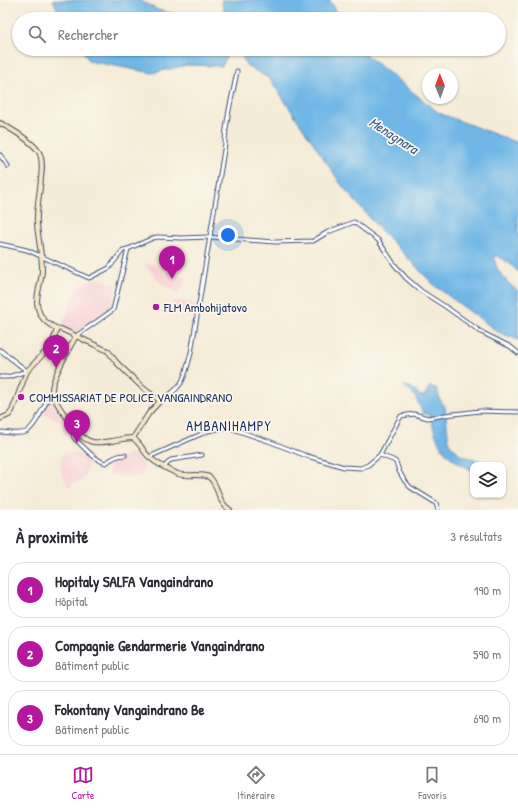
<!DOCTYPE html>
<html lang="fr">
<meta charset="utf-8">
<style>
:root{--surface:#fff;--page:#f2f2f3;--text:#2b2b33;--muted:#7c7c81;--line:#e1e1e2;--accent:#b5179e}
body{margin:0;font-family:"Patrick Hand",sans-serif;background:var(--page);color:var(--text)}
.controls{position:absolute;right:12px;bottom:12px;display:grid;overflow:hidden;border-radius:8px;box-shadow:0 1px 3px #0004}
.controls button{width:36px;height:36px;display:grid;place-items:center;padding:0;border:0;border-bottom:1px solid var(--line);background:var(--surface);color:var(--text);font:20px sans-serif}
.compass{position:absolute;left:422px;top:68px;width:36px;height:36px;border-radius:50%;background:var(--surface);box-shadow:0 1px 3px #0004;rotate:359deg}
.you{position:absolute;left:228px;top:235px;width:14px;height:14px;margin:-10px;border:3px solid #fff;border-radius:50%;background:#1a73e8;box-shadow:0 0 0 6px #1a73e833}
.badge{display:grid;place-items:center;width:26px;height:26px;border-radius:50%;background:var(--accent);color:#fff;font-size:13px;font-weight:700}
.pin{position:absolute;translate:-50% -33px;filter:drop-shadow(0 1px 2px #0008)}
.pin::after{content:'';position:absolute;top:21px;width:14px;height:12px;background:inherit;clip-path:polygon(0 0,100% 0,50% 100%)}
.list{margin:0;padding:0;list-style:none}
h2{display:flex;justify-content:space-between;align-items:center;height:52px;margin:0;padding:0 16px;font-size:17px}
h2 small{font-size:13px;font-weight:400;color:var(--muted)}
.list li{display:grid;grid-template-columns:26px 1fr auto;gap:12px;align-items:center;box-sizing:border-box;height:56px;margin:0 8px 8px;padding:0 8px;border:1px solid var(--line);border-radius:16px}
.list b{display:block;font-size:15px;white-space:nowrap}
.list p{margin:0;font-size:13px;white-space:nowrap;color:var(--muted)}
.list em{font-size:13px;font-style:normal;color:var(--muted)}
.icon{flex:none;width:22px;height:22px;fill:none;stroke:currentColor;stroke-width:2;stroke-linecap:round;stroke-linejoin:round}
.map{position:relative;flex:none;width:518px;height:510px;overflow:hidden}
.search{position:absolute;background:var(--surface);box-shadow:0 1px 3px #0004;left:12px;right:12px;top:12px;height:44px;display:flex;align-items:center;gap:10px;box-sizing:border-box;padding:0 14px;border-radius:22px;color:var(--muted);font-size:15px}
.sheet{height:244px;background:var(--surface)}
nav{display:flex;justify-content:space-around;align-items:center;box-sizing:border-box;height:56px;border-top:1px solid var(--line);background:var(--surface);font-size:11px;color:var(--muted)}
nav a{display:grid;justify-items:center;gap:2px}
nav .on{color:var(--accent)}
.map>svg:first-child{display:block}
.built{fill:#f7cfd4}
.water{fill:#6fb7e7;stroke:#4573a2}
.lines{fill:none;stroke-linecap:round;stroke-linejoin:round}
.street-casing{stroke:#3c4b70;stroke-width:5}
.secondary-casing{stroke:#3c4b70;stroke-width:6}
.street{stroke:#fff;stroke-width:3}
.secondary{stroke:#f9e7c3;stroke-width:4}
.poi-dot{fill:#b5179e;stroke:#fbf7ec;stroke-width:1.5}
.labels{text-anchor:middle;dominant-baseline:central;stroke-width:3.5;stroke-linejoin:round;paint-order:stroke}
.poi-label{font-size:13px;fill:#1b2f5e;stroke:#fbf7ec;text-anchor:start}
.water-label{font-size:14px;font-style:italic;fill:#345887;stroke:#fbf7ec}
.neighbourhood-label{font-size:14px;letter-spacing:1px;fill:#1b2f5e;stroke:#fbf7ec}
</style>
<div class="map">
<svg width="518" height="510" viewBox="0 0 518 510">
<rect width="100%" height="100%" fill="#fbf7ec"/>
<filter id="ink" filterUnits="userSpaceOnUse"><feTurbulence type="fractalNoise" baseFrequency=".025" numOctaves="2"/><feDisplacementMap in="SourceGraphic" scale="8" xChannelSelector="R" yChannelSelector="G"/><feConvolveMatrix kernelMatrix="1 2 1 2 8 2 1 2 1" color-interpolation-filters="sRGB"/></filter>
<filter id="wash" filterUnits="userSpaceOnUse"><feTurbulence type="fractalNoise" baseFrequency=".012" numOctaves="4" result="noise"/><feDisplacementMap in="SourceGraphic" scale="16" xChannelSelector="R" yChannelSelector="G"/><feGaussianBlur stdDeviation="0.9" result="paint"/><feColorMatrix in="noise" values="0 0 0 0 0 0 0 0 0 0 0 0 0 0 0 0 0 1.4 0 .05"/><feComposite in="paint" operator="in"/></filter>
<g filter="url(#wash)">
<rect width="100%" height="100%" fill="#f5ecd7"/>
<g class="built">
<polygon points="145,264 156,265 165,274 167,270 187,277 178,295 160,282"/>
<polygon points="95,278 117,284 111,309 108,313 75,334 61,328 78,287 87,281"/>
<polygon points="174,301 197,304 194,318 172,313"/>
<polygon points="51,394 75,429 73,432 64,424 52,417 40,414"/>
<polygon points="64,452 78,454 86,452 91,457 84,479 79,483 72,483 71,487 68,487 61,471 60,462 61,457"/>
<polygon points="126,453 132,454 135,456 144,465 144,471 143,471 142,477 109,476 109,464 113,458 125,458"/>
</g>
<g class="water">
<polygon points="53,0 139,0 158,10 179,15 204,19 62,19"/>
<polygon points="221,0 329,0 339,14 342,19 205,19 223,18 224,11"/>
<path d="M82,49h277l80,64 79,30v114l-3,-1 3,6v10l-9,-9 -14,-8c-2,15 12,27 23,36v49l-20,-8 -63,-46 -58,-60 -34,-39 -73,-108 -24,-14 -4,-10 -13,-4 -7,15 -35,-1 -35,8 -63,-12z"/>
<path d="M403,385l8,2 10,9h3l6,-10 7,3 3,11 5,7 4,36 13,13 13,3 13,6h-15v6c-30,-16 -35,-23 -43,-56l-7,-2 -8,-17z"/>
</g>
</g>
<g filter="url(#ink)">
<g class="lines">
<defs>
<g id="street">
<polyline points="0,155 8,166"/>
<polyline points="0,244 27,250 89,278 109,268 123,250 128,249 153,238 157,237 182,238 209,237 275,242 313,241 328,232 354,222 378,240 394,264 406,278 421,291 446,307 481,332 511,347 518,353"/>
<polyline points="76,336 113,310 128,249"/>
<polyline points="0,350 27,371"/>
<polyline points="0,377 8,377 27,371"/>
<path d="M160,401c24,-14 24,-22 31,-48l34,-209c0,-25 8,-48 12,-73"/>
<path d="M76,430l-3,3 1,5c9,8 20,22 32,25 6,-5 11,-8 19,-8"/>
<path d="M0,432c8,0 19,3 26,0 10,-5 20,-31 26,-41"/>
<polyline points="380,455 393,460 396,462 399,471 404,480 410,487 436,503 438,510"/>
<polyline points="149,457 208,431 227,427 271,442 304,455 344,467 361,468 368,465 380,455 397,423 401,416 414,414 428,418 445,415 480,411 518,412"/>
<polyline points="164,467 171,460 202,455"/>
</g>
<g id="secondary">
<path d="M0,123c11,6 35,20 40,31 3,8 2,16 1,24 -1,15 -5,31 -4,46 1,15 5,29 5,45 0,19 -13,34 3,52 5,4 10,8 16,8l47,22 9,12 25,24 18,14 -11,12 -16,25"/>
<path d="M76,336c-6,11 -25,44 -24,54 0,9 13,25 18,32 6,8 12,18 23,20 13,2 27,-4 40,-4 7,5 10,13 16,19 8,7 20,13 29,17 9,3 23,-1 31,3 10,7 7,24 21,33"/>
<polyline points="52,345 68,352"/>
<polyline points="0,419 9,415 12,411 27,371 52,345 57,329"/>
</g>
</defs>
<use href="#street" class="street-casing"/>
<use href="#secondary" class="secondary-casing"/>
<use href="#street" class="street"/>
<use href="#secondary" class="secondary"/>
</g>
</g>
<g class="poi-dot">
<circle cx="156" cy="307" r="4"/>
<circle cx="21" cy="397" r="4"/>
</g>
<g class="labels">
<g class="poi-label">
<text x="164" y="307">FLM Ambohijatovo</text>
<text x="29" y="397">COMMISSARIAT DE POLICE VANGAINDRANO</text>
</g>
<g class="water-label">
<text transform="translate(394 135) rotate(33)">Menagnara</text>
</g>
<g class="neighbourhood-label">
<text x="229" y="425">AMBANIHAMPY</text>
</g>
</g>
</svg>
<div class="controls">
<button><svg class="icon" aria-label="layers" viewBox="0 0 24 24"><path d="M12 4l9 5-9 5-9-5zM3 14l9 5 9-5"/></svg></button>
</div>
<svg class="compass" viewBox="-18 -18 36 36"><path d="M0-13l5 13h-10z" fill="#e53935"/><path d="M0 13l5-13h-10z" fill="#7c7c81"/></svg>
<div class="you"></div>
<div class="pin badge" style="left:172px;top:279px">1</div>
<div class="pin badge" style="left:56px;top:368px">2</div>
<div class="pin badge" style="left:77px;top:443px">3</div>
<div class="search"><svg class="icon" aria-label="search" viewBox="0 0 24 24"><circle cx="10" cy="10" r="6"/><path d="M15 15l6 6"/></svg>Rechercher</div>
</div>
<section class="sheet">
<h2>À proximité<small>3 résultats</small></h2>
<ul class="list">
<li><span class="badge">1</span><div><b>Hopitaly SALFA Vangaindrano</b><p>Hôpital</p></div><em>190 m</em></li>
<li><span class="badge">2</span><div><b>Compagnie Gendarmerie Vangaindrano</b><p>Bâtiment public</p></div><em>590 m</em></li>
<li><span class="badge">3</span><div><b>Fokontany Vangaindrano Be</b><p>Bâtiment public</p></div><em>690 m</em></li>
</ul>
</section>
<nav>
<a class="on"><svg class="icon" aria-label="map" viewBox="0 0 24 24"><path d="M3 6l6-2 6 2 6-2v14l-6 2-6-2-6 2zM9 4v14M15 6v14"/></svg>Carte</a>
<a><svg class="icon" aria-label="directions" viewBox="0 0 24 24"><path d="M12 3l9 9-9 9-9-9zM9 14v-3h6M13 9l2 2-2 2"/></svg>Itinéraire</a>
<a><svg class="icon" aria-label="saved" viewBox="0 0 24 24"><path d="M7 4h10v16l-5-4-5 4z"/></svg>Favoris</a>
</nav>
